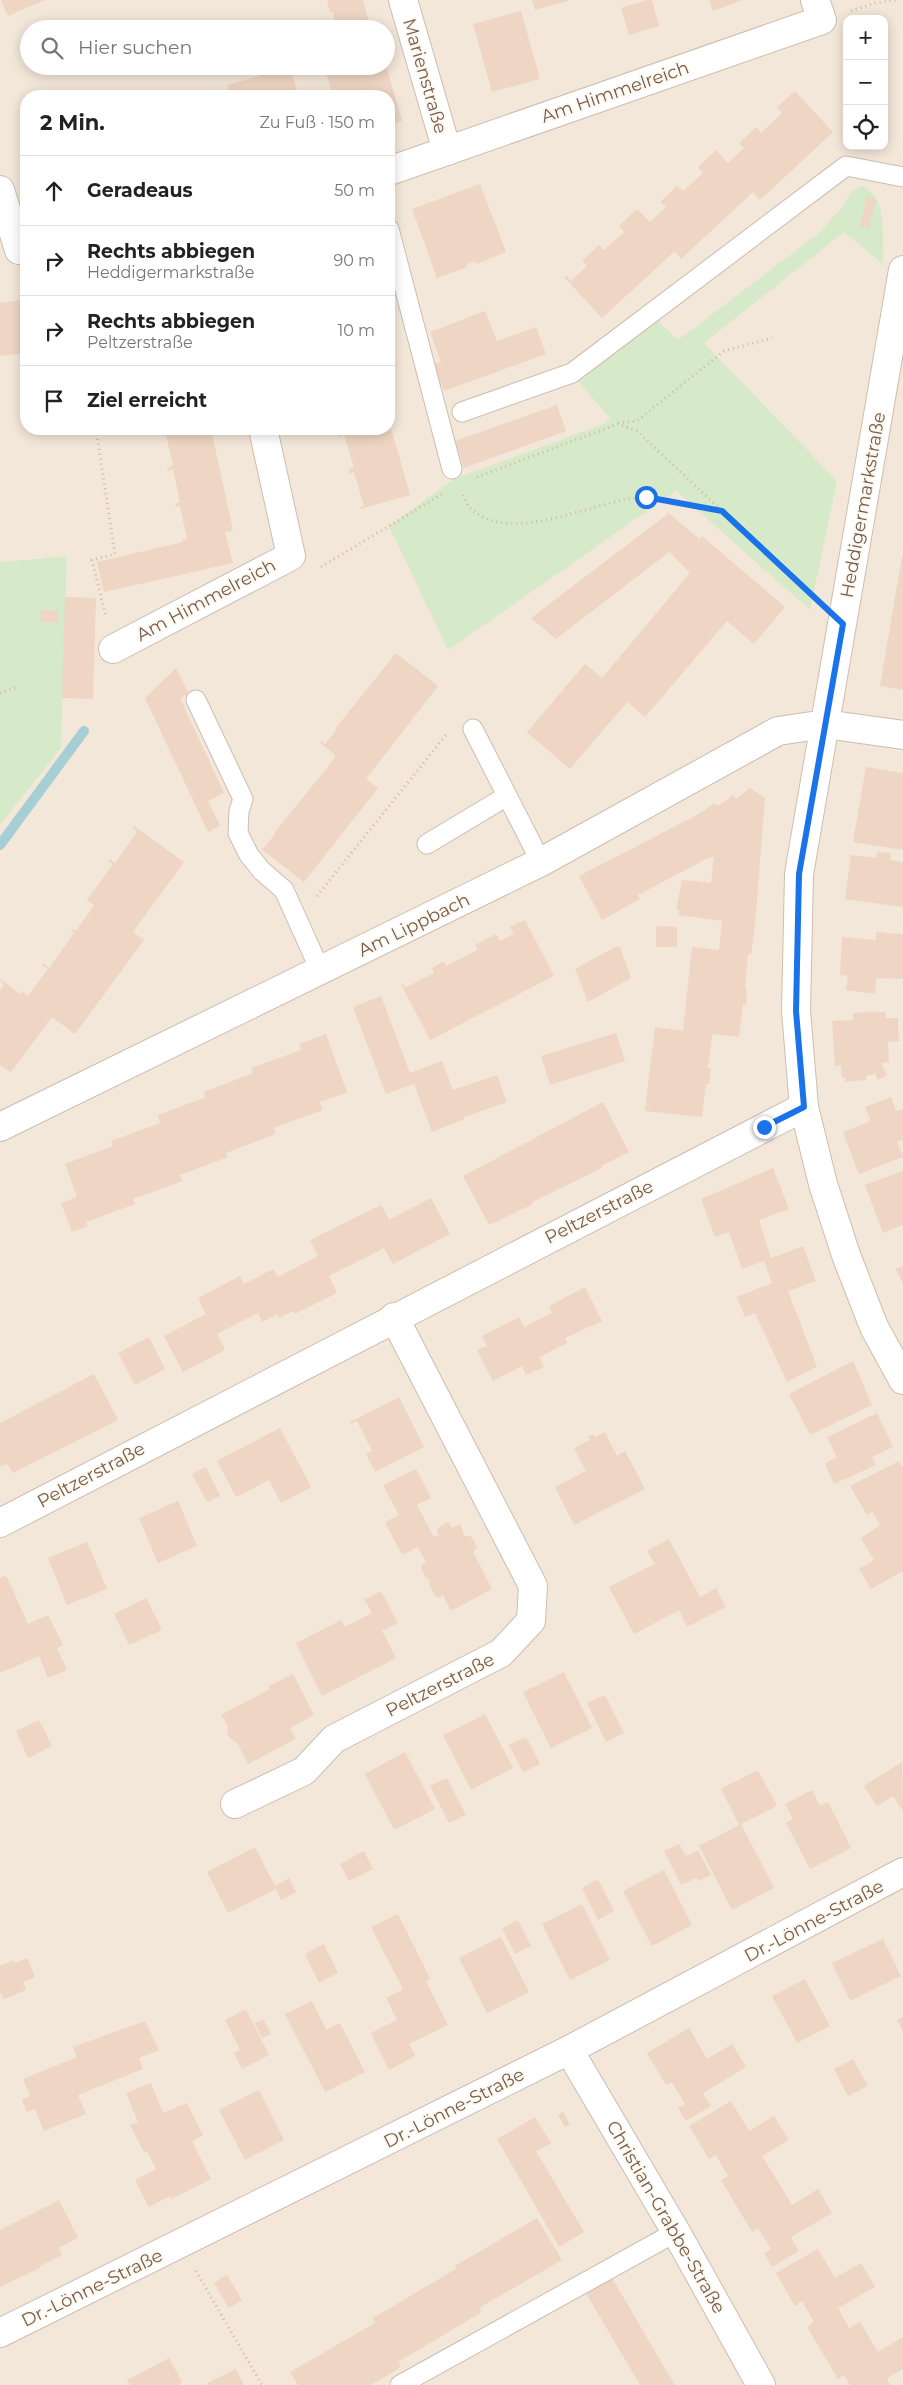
<!DOCTYPE html>
<html lang="de">
<meta charset="utf-8">
<style>
:root{--surface:#fff;--page:#f2f2f2;--text:#222;--muted:#767676;--line:#e0e0e0}
body{margin:0;font-family:Montserrat,sans-serif;background:var(--page);color:var(--text)}
.controls{position:absolute;right:15px;top:15px;display:grid;overflow:hidden;border-radius:10px;box-shadow:0 2px 12px #0003}
.controls button{width:45px;height:45px;display:grid;place-items:center;padding:0;border:0;border-bottom:1px solid var(--line);background:var(--surface);color:var(--text);font:25px sans-serif}
.stop{position:absolute;width:15px;height:15px;margin:-11px;border:4px solid #1a73e8;border-radius:50%;background:#fff}
.stop.end{background:#1a73e8;border-color:#fff;box-shadow:0 1px 5px #0008}
.list{margin:0;padding:0;list-style:none}
h2{display:flex;justify-content:space-between;align-items:center;height:65px;margin:0;padding:0 20px;font-size:21px}
h2 small{font-size:16px;font-weight:400;color:var(--muted)}
.list li{display:grid;grid-template-columns:32px 1fr auto;gap:15px;align-items:center;box-sizing:border-box;height:70px;padding:0 20px;border-top:1px solid var(--line)}
.list b{display:block;font-size:19px;white-space:nowrap}
.list p{margin:0;font-size:16px;white-space:nowrap;color:var(--muted)}
.list em{font-size:16px;font-style:normal;color:var(--muted)}
.icon{flex:none;width:28px;height:28px;fill:none;stroke:currentColor;stroke-width:2;stroke-linecap:round;stroke-linejoin:round}
.map{position:relative;flex:none;width:903px;height:2385px;overflow:hidden}
.search{position:absolute;background:var(--surface);box-shadow:0 2px 12px #0003;left:20px;top:20px;width:375px;height:55px;display:flex;align-items:center;gap:12px;box-sizing:border-box;padding:0 18px;border-radius:28px;color:var(--muted);font-size:19px}
.panel{position:absolute;background:var(--surface);box-shadow:0 2px 12px #0003;left:20px;top:90px;width:375px;height:345px;border-radius:20px}
.map>svg:first-child{display:block}
.residential{fill:#f3e7d9;fill-rule:evenodd}
.green{fill:#d6e9c9}
.lines{fill:none;stroke-linecap:round;stroke-linejoin:round}
.stream{stroke:#a6ced5;stroke-width:10}
.building{fill:#efd5c3}
.lane-casing{stroke:#cdbdb0;stroke-width:21}
.street-casing{stroke:#cdbdb0;stroke-width:30}
.secondary-casing{stroke:#d0bdae;stroke-width:30}
.path{stroke:#d4b8a6;stroke-width:3;stroke-dasharray:1 4;stroke-linecap:butt}
.lane{stroke:#fff;stroke-width:19}
.street{stroke:#fff;stroke-width:28}
.secondary{stroke:#fff;stroke-width:28}
.route{stroke:#1a73e8;stroke-width:6}
.labels{text-anchor:middle;dominant-baseline:central;stroke-width:4;stroke-linejoin:round;paint-order:stroke}
.street-label{font-size:18px;fill:#755c4f;stroke:#fef9f0}
</style>
<div class="map">
<svg width="903" height="2385" viewBox="0 0 903 2385">
<rect width="100%" height="100%" fill="#fbf5ea"/>
<path class="residential" d="M0,0h903v2385h-903v-1560l61,-78 6,-191 -67,6zM847,19h37v127h-37zM29,29h357v37h-357zM26,96h363v333h-363z"/>
<g class="green">
<path d="M862,186c27,10 20,54 21,78l-39,-32 -140,111 133,138 -27,129 -134,-119 -228,159 -59,-124 65,-47 150,-55 6,-6 -31,-36 77,-63 22,21 140,-106 21,-23 14,-21z"/>
<polygon points="67,556 61,748 0,825 0,562"/>
</g>
<g class="lines">
<polyline class="stream" points="0,845 84,731"/>
</g>
<g class="building">
<polygon points="1,0 45,0 8,16"/>
<polygon points="327,0 363,0 369,24 354,29 337,29 333,12 330,12"/>
<polygon points="532,0 568,0 568,1 535,10"/>
<polygon points="647,0 652,0 659,26 629,35 621,8"/>
<polygon points="709,0 742,0 713,11"/>
<polygon points="521,11 540,79 492,92 473,24"/>
<polygon points="324,66 356,66 357,70 369,66 386,66 402,121 389,125 389,96 333,96"/>
<polygon points="290,67 299,96 230,96 227,85"/>
<polygon points="795,91 833,132 760,200 753,192 681,259 675,251 602,318 564,277 566,276 571,281 587,266 582,261 599,245 604,250 624,232 619,226 637,209 650,222 666,207 660,202 677,186 683,191 703,173 698,167 716,150 728,163 744,148 739,143 756,127 761,133 782,113 777,107"/>
<polygon points="480,184 506,252 476,264 475,261 466,265 467,267 437,278 412,209"/>
<polygon points="867,196 876,199 869,228 860,226"/>
<polygon points="26,299 26,357 24,353 0,356 0,303"/>
<polygon points="485,311 497,341 536,327 546,354 444,391 434,364 441,362 430,332"/>
<polygon points="557,405 566,431 464,468 455,441"/>
<polygon points="389,421 410,495 360,509 359,508 364,506 354,472 349,474 349,469 354,468 344,435 339,437 339,433 344,431 344,429 389,429"/>
<polygon points="160,429 211,429 233,530 225,532 233,563 104,592 97,562 183,542 182,540 187,539 180,506 176,507 175,504 180,502 173,469 167,471 167,469 173,465 165,431 160,433"/>
<polygon points="669,513 699,539 702,536 785,607 754,644 727,621 645,717 627,702 570,769 527,732 585,664 602,678 690,573 669,552 556,639 531,618"/>
<polygon points="902,556 903,556 903,690 880,686"/>
<polygon points="65,597 96,598 93,699 62,698"/>
<polygon points="41,610 58,611 57,623 40,622"/>
<polygon points="396,653 438,686 366,779 378,788 304,882 261,849 264,848 275,834 274,833 335,758 334,754 320,743 321,741 325,744 336,730 335,729"/>
<polygon points="176,668 189,694 180,698 224,793 208,801 220,826 208,832 145,698"/>
<polygon points="866,767 903,773 903,850 853,842"/>
<polygon points="750,788 765,798 755,925 751,954 748,954 745,989 747,989 746,1005 743,1004 739,1037 712,1034 708,1068 711,1068 709,1084 706,1084 702,1117 645,1111 655,1027 683,1031 692,947 719,950 722,921 678,915 679,910 676,910 682,880 711,883 714,857 708,858 638,895 640,899 602,920 579,876 697,815 715,803 718,806 733,795 736,799"/>
<polygon points="134,826 184,862 133,932 144,940 75,1034 52,1017 11,1072 0,1065 0,990 4,985 0,979 21,994 22,992 28,996 48,969 42,965 43,963 49,968 74,933 70,927 76,931 94,905 87,900 113,864 108,861 110,859 115,863 137,832 132,828"/>
<polygon points="877,852 891,853 890,860 903,862 903,907 845,899 851,855 876,858"/>
<polygon points="525,920 554,976 430,1040 401,984 403,983 405,988 434,973 432,968 444,961 446,966 478,950 475,945 496,934 500,941 514,934 510,927"/>
<polygon points="656,926 677,927 677,947 656,947"/>
<polygon points="876,932 903,934 903,979 876,978 875,994 846,990 848,976 840,975 842,937 876,940"/>
<polygon points="615,947 620,947 631,978 588,1002 575,969"/>
<polygon points="381,996 410,1073 442,1061 453,1090 497,1075 507,1102 464,1117 464,1119 432,1132 414,1084 386,1094 353,1007"/>
<polygon points="872,1012 885,1012 886,1018 898,1018 899,1041 888,1042 889,1062 881,1063 887,1075 878,1080 875,1074 866,1076 866,1080 845,1082 845,1077 842,1078 841,1065 835,1066 832,1021 853,1020 853,1013"/>
<polygon points="616,1033 625,1061 550,1085 541,1056"/>
<polygon points="326,1034 347,1092 320,1102 323,1110 274,1128 275,1134 226,1153 228,1157 180,1175 182,1181 133,1199 135,1204 86,1222 88,1226 72,1232 61,1203 77,1197 65,1164 113,1146 111,1141 160,1123 158,1115 206,1097 204,1092 253,1073 251,1068 301,1050 299,1044"/>
<polygon points="891,1097 896,1111 903,1109 903,1140 897,1142 903,1157 859,1174 843,1132 871,1121 865,1107"/>
<polygon points="603,1102 629,1152 601,1166 602,1168 532,1202 533,1204 489,1225 463,1176"/>
<polygon points="773,1168 789,1209 759,1220 771,1258 803,1246 816,1281 788,1291 817,1367 787,1382 755,1313 745,1317 737,1297 772,1283 764,1261 742,1269 729,1232 715,1237 701,1199"/>
<polygon points="903,1171 903,1225 883,1233 865,1185"/>
<polygon points="431,1198 450,1234 393,1264 384,1248 329,1276 337,1293 295,1314 293,1311 279,1318 277,1314 262,1322 258,1313 217,1334 225,1350 183,1372 164,1336 206,1314 198,1298 240,1276 244,1284 273,1269 278,1277 318,1256 310,1240 381,1205 389,1220"/>
<polygon points="903,1266 903,1284 896,1269"/>
<polygon points="585,1287 602,1321 565,1338 567,1343 539,1357 544,1367 526,1375 522,1366 493,1381 477,1350 487,1346 482,1336 519,1317 524,1327 552,1313 549,1306"/>
<polygon points="149,1337 165,1369 135,1385 118,1353"/>
<polygon points="853,1361 872,1405 810,1435 789,1394"/>
<polygon points="94,1374 118,1420 13,1473 7,1464 0,1467 0,1423"/>
<polygon points="399,1397 424,1447 375,1472 366,1454 372,1451 357,1421 351,1424 350,1422"/>
<polygon points="877,1413 893,1447 872,1457 876,1465 834,1484 825,1463 837,1458 827,1437"/>
<polygon points="280,1428 311,1487 281,1503 269,1480 236,1497 217,1461"/>
<polygon points="605,1432 617,1456 625,1451 645,1489 574,1525 555,1487 586,1471 574,1448 590,1440 588,1437 593,1434 595,1437"/>
<polygon points="899,1461 903,1468 903,1571 871,1589 859,1569 874,1560 861,1538 880,1525 873,1512 867,1515 850,1486"/>
<polygon points="206,1467 220,1496 207,1502 192,1474"/>
<polygon points="416,1469 431,1498 417,1505 434,1537 439,1535 437,1532 439,1527 449,1522 452,1528 460,1524 465,1536 471,1536 477,1547 473,1552 492,1589 451,1611 443,1595 439,1598 435,1596 429,1583 430,1580 426,1578 421,1568 422,1565 426,1562 418,1547 402,1555 385,1522 399,1515 383,1485"/>
<polygon points="178,1501 197,1546 158,1563 139,1518"/>
<polygon points="669,1539 700,1597 716,1588 726,1607 687,1627 679,1610 634,1634 609,1587 655,1564 647,1551"/>
<polygon points="87,1542 107,1589 67,1605 48,1558"/>
<polygon points="6,1575 28,1624 48,1615 63,1645 57,1648 67,1670 48,1678 39,1656 0,1673 0,1578"/>
<polygon points="381,1591 398,1623 382,1631 396,1658 322,1696 296,1643 341,1620 345,1627 372,1613 363,1597 366,1599"/>
<polygon points="146,1598 162,1630 129,1645 114,1614"/>
<polygon points="564,1672 592,1728 551,1748 523,1692"/>
<polygon points="293,1674 314,1715 290,1728 296,1739 248,1764 237,1743 231,1739 227,1733 228,1726 221,1715 270,1689 269,1686"/>
<polygon points="605,1695 624,1733 606,1742 587,1703"/>
<polygon points="485,1714 513,1768 471,1790 443,1735"/>
<polygon points="39,1720 52,1746 28,1758 16,1731"/>
<polygon points="526,1737 540,1764 523,1772 509,1745"/>
<polygon points="405,1752 435,1809 394,1830 365,1774"/>
<polygon points="902,1762 903,1811 893,1796 877,1806 864,1786"/>
<polygon points="758,1770 777,1806 741,1824 774,1888 732,1910 699,1846 739,1825 721,1789"/>
<polygon points="447,1778 466,1815 449,1823 430,1786"/>
<polygon points="812,1790 820,1806 828,1802 851,1848 810,1869 786,1823 793,1819 785,1804"/>
<polygon points="679,1844 686,1856 698,1850 711,1875 698,1881 696,1878 681,1885 664,1851"/>
<polygon points="255,1847 275,1886 289,1878 296,1892 281,1900 276,1889 228,1913 207,1872"/>
<polygon points="364,1851 373,1869 349,1881 340,1864"/>
<polygon points="664,1870 692,1925 652,1946 623,1891"/>
<polygon points="598,1879 614,1911 598,1920 582,1888"/>
<polygon points="582,1904 610,1960 570,1980 542,1924"/>
<polygon points="398,1914 430,1978 426,1981 448,2025 409,2044 415,2056 389,2070 371,2033 397,2020 386,1998 403,1989 371,1927"/>
<polygon points="518,1920 531,1946 515,1954 502,1928"/>
<polygon points="501,1937 529,1992 487,2013 459,1958"/>
<polygon points="883,1939 901,1976 850,2001 832,1963"/>
<polygon points="324,1944 338,1973 319,1983 305,1954"/>
<polygon points="27,1958 35,1977 23,1982 26,1990 4,1999 0,1992 0,1966 14,1960 15,1963"/>
<polygon points="805,1979 830,2026 797,2043 772,1996"/>
<polygon points="312,2001 326,2030 340,2023 365,2072 325,2092 285,2014"/>
<polygon points="246,2009 269,2055 242,2069 234,2053 240,2050 225,2020"/>
<polygon points="903,2017 903,2032 897,2020"/>
<polygon points="263,2019 271,2034 262,2038 255,2023"/>
<polygon points="145,2021 159,2050 139,2058 143,2069 78,2095 86,2114 44,2131 35,2109 27,2112 22,2100 30,2096 23,2079 77,2057 73,2047"/>
<polygon points="689,2028 707,2059 732,2044 746,2067 703,2093 711,2106 686,2121 678,2108 685,2104 672,2082 666,2085 647,2053"/>
<polygon points="853,2059 868,2086 848,2096 834,2069"/>
<polygon points="151,2083 163,2113 187,2103 203,2135 192,2141 211,2179 171,2199 170,2196 149,2207 135,2180 156,2169 147,2151 144,2152 130,2125 138,2122 126,2093"/>
<polygon points="259,2090 284,2140 245,2160 219,2110"/>
<polygon points="731,2101 749,2131 774,2116 789,2140 762,2156 792,2205 818,2189 832,2213 791,2237 799,2251 772,2267 764,2253 771,2249 758,2228 752,2232 721,2180 728,2176 716,2155 709,2159 689,2126"/>
<polygon points="563,2112 570,2124 565,2127 558,2115"/>
<polygon points="535,2117 551,2143 536,2151 584,2232 559,2247 497,2139"/>
<polygon points="59,2200 78,2238 59,2248 62,2255 40,2266 40,2268 0,2287 0,2230"/>
<polygon points="537,2218 562,2260 479,2308 482,2312 398,2362 401,2367 371,2385 298,2385 290,2372 375,2323 373,2318 456,2269 455,2266"/>
<polygon points="818,2249 835,2278 861,2263 875,2287 838,2308 849,2328 860,2322 878,2352 903,2337 903,2369 887,2378 890,2385 850,2385 844,2375 838,2379 807,2327 814,2322 802,2301 795,2306 776,2273"/>
<polygon points="227,2275 242,2300 229,2308 214,2283"/>
<polygon points="612,2278 660,2360 675,2385 640,2385 586,2293"/>
<polygon points="169,2358 182,2382 179,2385 130,2385 127,2380"/>
<polygon points="236,2369 244,2385 208,2385 207,2383"/>
</g>
<g class="lines">
<defs>
<g id="lane">
<polyline points="389,229 452,469"/>
<polyline points="462,412 572,373 846,166 903,177"/>
<polyline points="196,700 243,799 239,811 238,833 249,855 262,871 284,890 320,970"/>
<polyline points="473,729 541,862"/>
<polyline points="427,844 507,796"/>
<polyline points="400,2385 676,2232"/>
</g>
<g id="street">
<polyline points="403,0 447,151"/>
<polyline points="389,171 822,20 815,0"/>
<polyline points="0,190 19,250"/>
<polyline points="113,649 291,556 263,429"/>
<polyline points="0,1127 541,862 778,731 825,724 903,735"/>
<polyline points="0,1523 804,1107"/>
<polyline points="235,1804 304,1771 334,1739 501,1653 531,1621 533,1586 394,1317"/>
<polyline points="569,2050 676,2232 761,2385"/>
<polyline points="0,2333 569,2050 903,1872"/>
</g>
<polyline id="secondary" points="903,270 799,874 796,1011 804,1107 823,1184 846,1255 874,1327 903,1380"/>
</defs>
<use href="#lane" class="lane-casing"/>
<use href="#street" class="street-casing"/>
<use href="#secondary" class="secondary-casing"/>
<g class="path">
<polyline points="851,11 875,3 896,0"/>
<polyline points="618,423 637,421 724,351 772,338"/>
<polyline points="96,429 115,554 92,560 106,617"/>
<polyline points="477,477 618,424 637,431 814,597"/>
<path d="M463,495c2,3 4,10 7,13 41,40 127,-10 176,-11 25,0 51,9 75,14"/>
<polyline points="321,567 442,494"/>
<polyline points="0,693 17,687"/>
<polyline points="317,896 446,735"/>
<polyline points="196,2271 262,2385"/>
</g>
<use href="#lane" class="lane"/>
<use href="#street" class="street"/>
<use href="#secondary" class="secondary"/>
</g>
<g class="lines">
<polyline class="route" points="646,497 722,511 843,624 799,874 796,1011 804,1107 764,1127"/>
</g>
<g class="labels">
<g class="street-label">
<text transform="translate(425 76) rotate(74)">Marienstraße</text>
<text transform="translate(615 92) rotate(-19)">Am Himmelreich</text>
<text transform="translate(863 505) rotate(-80)">Heddigermarkstraße</text>
<text transform="translate(206 600) rotate(-28)">Am Himmelreich</text>
<text transform="translate(414 925) rotate(-26)">Am Lippbach</text>
<text transform="translate(599 1212) rotate(-27)">Peltzerstraße</text>
<text transform="translate(91 1475) rotate(-28)">Peltzerstraße</text>
<text transform="translate(440 1685) rotate(-27)">Peltzerstraße</text>
<text transform="translate(814 1921) rotate(-28)">Dr.-Lönne-Straße</text>
<text transform="translate(454 2108) rotate(-27)">Dr.-Lönne-Straße</text>
<text transform="translate(666 2217) rotate(60)">Christian-Grabbe-Straße</text>
<text transform="translate(92 2288) rotate(-26)">Dr.-Lönne-Straße</text>
</g>
</g>
</svg>
<div class="controls">
<button>+</button>
<button>−</button>
<button><svg class="icon" aria-label="locate" viewBox="0 0 24 24"><circle cx="12" cy="12" r="6"/><path d="M12 2v4M12 18v4M2 12h4M18 12h4"/></svg></button>
</div>
<div class="stop" style="left:646px;top:497px"></div>
<div class="stop end" style="left:764px;top:1127px"></div>
<div class="search"><svg class="icon" aria-label="search" viewBox="0 0 24 24"><circle cx="10" cy="10" r="6"/><path d="M15 15l6 6"/></svg>Hier suchen</div>
<section class="panel">
<h2>2 Min.<small>Zu Fuß · 150 m</small></h2>
<ul class="list">
<li><svg class="icon" aria-label="ahead" viewBox="0 0 24 24"><path d="M12 20V5M6 11l6-6 6 6"/></svg><div><b>Geradeaus</b></div><em>50 m</em></li>
<li><svg class="icon" aria-label="right" viewBox="0 0 24 24"><path d="M7 20v-9h11M14 6l5 5-5 5"/></svg><div><b>Rechts abbiegen</b><p>Heddigermarkstraße</p></div><em>90 m</em></li>
<li><svg class="icon" aria-label="right" viewBox="0 0 24 24"><path d="M7 20v-9h11M14 6l5 5-5 5"/></svg><div><b>Rechts abbiegen</b><p>Peltzerstraße</p></div><em>10 m</em></li>
<li><svg class="icon" aria-label="arrive" viewBox="0 0 24 24"><path d="M6 21V4h12l-3 4 3 4H6"/></svg><div><b>Ziel erreicht</b></div></li>
</ul>
</section>
</div>
